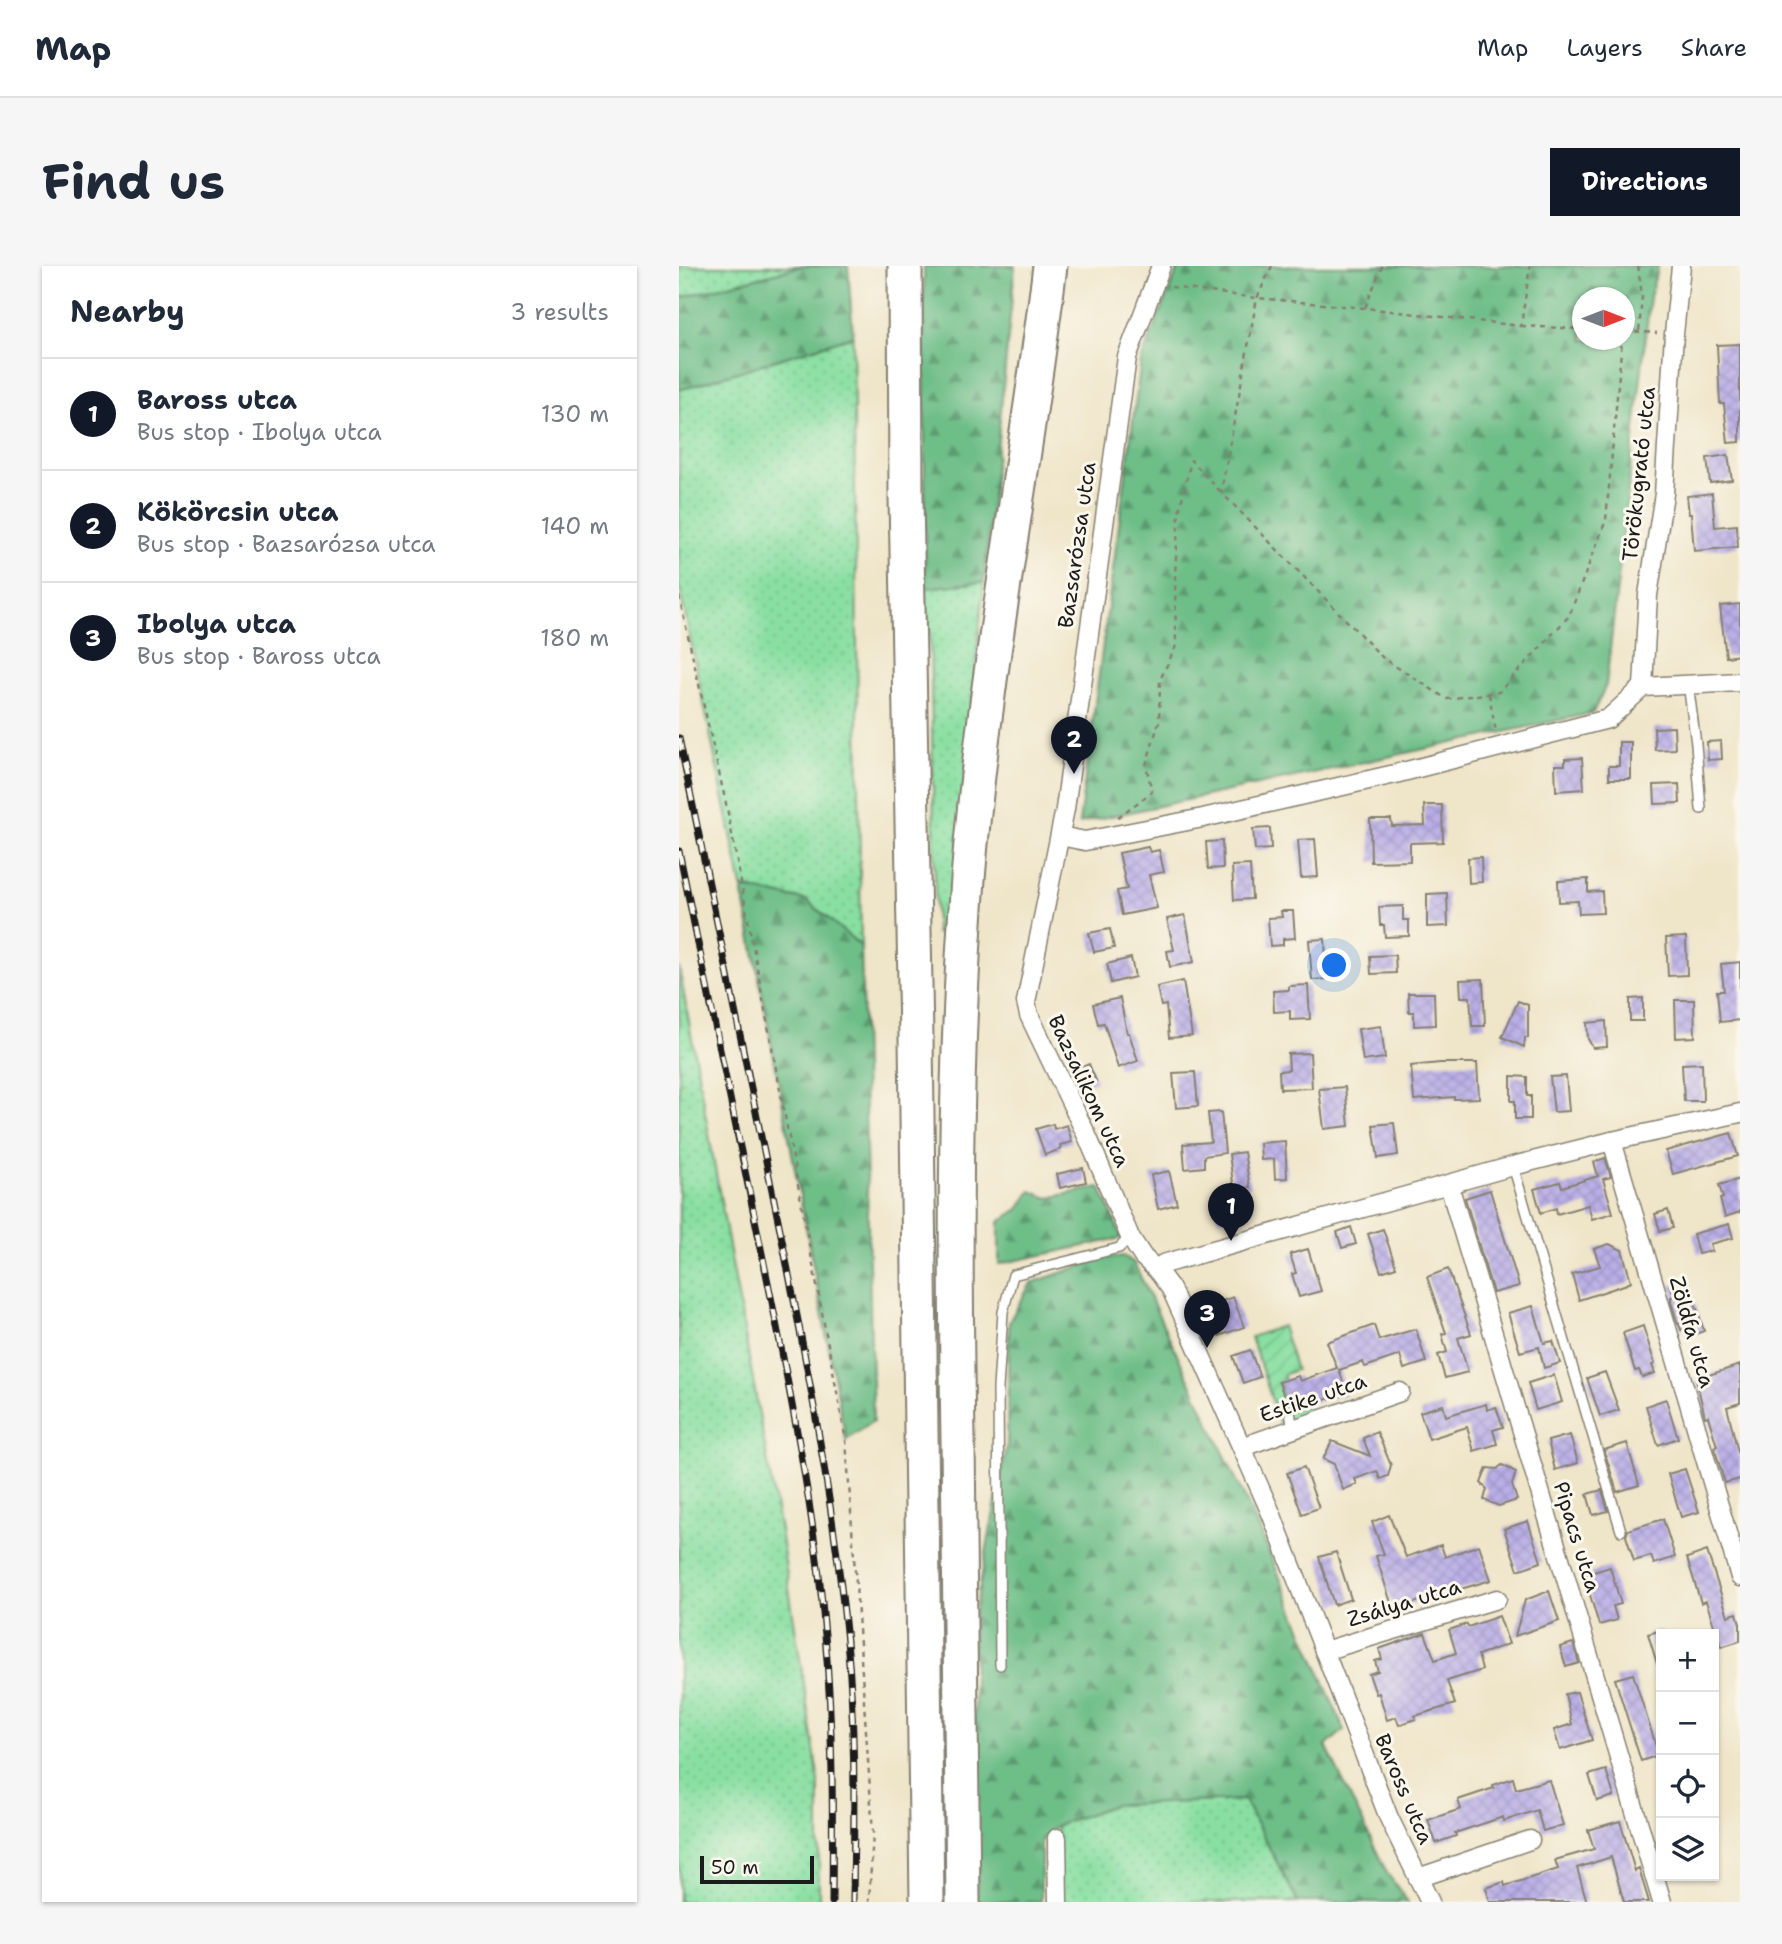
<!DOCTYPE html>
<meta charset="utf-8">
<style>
:root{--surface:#fff;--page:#f6f6f7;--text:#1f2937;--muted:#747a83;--line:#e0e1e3;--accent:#111827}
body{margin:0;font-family:"Shantell Sans",sans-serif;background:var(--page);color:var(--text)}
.controls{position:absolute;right:21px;bottom:21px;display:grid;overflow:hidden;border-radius:0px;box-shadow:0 2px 5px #0004}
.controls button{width:63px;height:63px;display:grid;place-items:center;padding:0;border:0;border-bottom:2px solid var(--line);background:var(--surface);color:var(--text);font:35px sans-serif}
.compass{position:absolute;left:893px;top:21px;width:63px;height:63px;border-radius:50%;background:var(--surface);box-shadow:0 2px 5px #0004;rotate:90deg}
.scale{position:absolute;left:21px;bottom:18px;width:114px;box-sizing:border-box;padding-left:7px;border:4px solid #1c1c1c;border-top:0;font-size:19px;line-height:24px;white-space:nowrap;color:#1c1c1c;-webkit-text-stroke:5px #fbf7ec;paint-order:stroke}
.you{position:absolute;left:656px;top:700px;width:24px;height:24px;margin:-18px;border:5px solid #fff;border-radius:50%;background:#1a73e8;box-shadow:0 0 0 10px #1a73e833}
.badge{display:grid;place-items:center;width:46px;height:46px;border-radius:50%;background:var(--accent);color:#fff;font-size:23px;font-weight:700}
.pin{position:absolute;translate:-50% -58px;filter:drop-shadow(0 2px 4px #0008)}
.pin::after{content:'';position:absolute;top:37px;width:24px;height:21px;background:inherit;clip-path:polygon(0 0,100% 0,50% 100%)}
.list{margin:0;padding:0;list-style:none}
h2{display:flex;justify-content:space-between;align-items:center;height:91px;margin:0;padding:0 28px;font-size:30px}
h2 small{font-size:23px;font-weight:400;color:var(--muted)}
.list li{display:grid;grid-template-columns:46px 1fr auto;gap:21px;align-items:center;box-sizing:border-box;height:112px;padding:0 28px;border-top:2px solid var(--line)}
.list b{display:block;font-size:26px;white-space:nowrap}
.list p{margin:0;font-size:23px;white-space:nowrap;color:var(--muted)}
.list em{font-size:23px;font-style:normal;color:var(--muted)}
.icon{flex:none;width:38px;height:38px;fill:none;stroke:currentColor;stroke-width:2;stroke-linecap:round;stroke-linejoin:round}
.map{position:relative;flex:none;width:1061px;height:1636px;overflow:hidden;border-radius:0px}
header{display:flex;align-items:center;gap:42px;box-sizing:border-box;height:98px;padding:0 35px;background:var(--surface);border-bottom:2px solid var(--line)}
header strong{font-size:33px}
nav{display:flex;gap:38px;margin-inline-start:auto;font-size:24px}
.intro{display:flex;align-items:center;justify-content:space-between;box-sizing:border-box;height:168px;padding:0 42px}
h1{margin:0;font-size:49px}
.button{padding:18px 32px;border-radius:0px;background:var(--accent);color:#fff;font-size:24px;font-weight:700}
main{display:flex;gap:42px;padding:0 42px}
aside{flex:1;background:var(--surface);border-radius:0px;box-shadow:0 2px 5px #0004}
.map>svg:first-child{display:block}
.grass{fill:url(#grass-dots);stroke:#527e5f;stroke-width:2}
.forest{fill:url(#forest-firs);stroke:#456d52;stroke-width:2;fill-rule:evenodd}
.garden{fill:url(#garden-furrows);stroke:#527e5f;stroke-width:2}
.building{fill:url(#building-cross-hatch)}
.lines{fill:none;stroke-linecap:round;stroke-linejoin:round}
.service-casing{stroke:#868072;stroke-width:12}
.minor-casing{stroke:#868072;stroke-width:21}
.motorway-casing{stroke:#868072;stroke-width:37}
.path{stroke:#868072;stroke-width:2.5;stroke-dasharray:5 5;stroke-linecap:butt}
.service{stroke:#fff;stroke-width:9}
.minor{stroke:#fff;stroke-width:18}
.motorway{stroke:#fff;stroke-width:33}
.rail-casing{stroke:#1c1c1c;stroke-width:7}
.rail{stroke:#fbf7ec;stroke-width:4.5;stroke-dasharray:13;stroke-linecap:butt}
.labels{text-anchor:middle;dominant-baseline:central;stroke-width:6;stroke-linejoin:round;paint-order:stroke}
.street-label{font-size:21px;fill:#1c1c1c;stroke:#fbf7ec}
</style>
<header>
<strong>Map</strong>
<nav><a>Map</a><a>Layers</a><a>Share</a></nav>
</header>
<div class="intro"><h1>Find us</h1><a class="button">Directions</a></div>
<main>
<aside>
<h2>Nearby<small>3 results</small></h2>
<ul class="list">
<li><span class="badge">1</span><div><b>Baross utca</b><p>Bus stop · Ibolya utca</p></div><em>130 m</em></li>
<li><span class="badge">2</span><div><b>Kökörcsin utca</b><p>Bus stop · Bazsarózsa utca</p></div><em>140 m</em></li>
<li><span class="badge">3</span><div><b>Ibolya utca</b><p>Bus stop · Baross utca</p></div><em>180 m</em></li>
</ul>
</aside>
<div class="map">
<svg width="1061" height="1636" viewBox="0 0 1061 1636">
<defs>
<pattern id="grass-dots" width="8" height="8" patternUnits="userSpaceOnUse" patternTransform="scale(1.75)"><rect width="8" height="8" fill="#89dfa2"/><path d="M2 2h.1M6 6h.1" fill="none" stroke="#76bf8b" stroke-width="1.8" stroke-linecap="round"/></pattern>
<pattern id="forest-firs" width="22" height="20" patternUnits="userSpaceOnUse" patternTransform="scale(1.75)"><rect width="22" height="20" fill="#6ebe88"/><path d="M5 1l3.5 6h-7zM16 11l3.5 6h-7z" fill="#5a9a6e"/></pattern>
<pattern id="garden-furrows" width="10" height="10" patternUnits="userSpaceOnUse" patternTransform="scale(1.75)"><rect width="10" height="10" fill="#89dfa2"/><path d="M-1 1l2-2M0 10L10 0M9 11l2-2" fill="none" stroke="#76bf8b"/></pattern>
<pattern id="building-cross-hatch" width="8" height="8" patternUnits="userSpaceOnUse" patternTransform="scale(1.75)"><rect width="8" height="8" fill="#b9aee6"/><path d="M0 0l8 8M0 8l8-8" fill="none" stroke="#9e95c5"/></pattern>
</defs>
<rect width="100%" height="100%" fill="#fbf7ec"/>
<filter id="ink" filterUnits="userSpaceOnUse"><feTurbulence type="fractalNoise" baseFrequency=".0143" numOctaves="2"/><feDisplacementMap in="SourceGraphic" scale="14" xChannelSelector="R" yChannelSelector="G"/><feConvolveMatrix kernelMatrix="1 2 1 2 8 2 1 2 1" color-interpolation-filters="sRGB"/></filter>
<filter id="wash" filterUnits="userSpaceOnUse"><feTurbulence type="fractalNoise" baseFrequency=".00686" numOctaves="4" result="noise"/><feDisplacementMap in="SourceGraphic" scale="28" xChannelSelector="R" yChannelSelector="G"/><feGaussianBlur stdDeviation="1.57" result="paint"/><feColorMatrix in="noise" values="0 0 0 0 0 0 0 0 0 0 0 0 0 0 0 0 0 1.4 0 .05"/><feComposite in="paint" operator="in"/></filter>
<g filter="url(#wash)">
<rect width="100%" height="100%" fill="#efe5c9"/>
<g class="grass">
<polygon points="0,0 123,0 0,32"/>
<polygon points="174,70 182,680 127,634 63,621 0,319 0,124"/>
<polygon points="305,316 271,668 257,667 251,366 246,322"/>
<polygon points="0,701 101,1265 140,1515 140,1636 0,1636"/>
<polygon points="565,1534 619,1636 381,1636 378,1559 435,1539"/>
</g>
<g class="forest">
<polygon points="123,0 169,0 174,70 0,124 0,32"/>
<polygon points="245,0 336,0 305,316 246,322"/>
<path d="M500,0h479l-8,31 -44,388 -13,28 -514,110 62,-463zM904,32h42v42h-42z"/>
<polygon points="63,622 127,634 182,680 194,1155 167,1174"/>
<polygon points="421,921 443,972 320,998 320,956 340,943 352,925 369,932"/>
<polygon points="445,990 455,997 580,1262 665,1464 647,1480 708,1607 729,1636 619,1636 565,1534 435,1539 378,1559 362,1574 362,1636 298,1636 294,1354 328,1179 330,1056 352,1017 425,992"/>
</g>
<polygon class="garden" points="603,1060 617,1104 604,1109 606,1114 599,1117 609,1145 628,1139 632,1150 602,1161 572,1071"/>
<g id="blocks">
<g class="building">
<polygon points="1061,78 1061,176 1049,177 1045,138 1041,138 1038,79"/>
<polygon points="1049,189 1053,214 1031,217 1028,192"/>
<polygon points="1033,227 1036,261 1058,259 1059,281 1015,285 1012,248 1010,248 1008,230"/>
<polygon points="1061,338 1061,389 1047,391 1041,340"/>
<polygon points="995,461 996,483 976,484 975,462"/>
<polygon points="1042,475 1043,493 1029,494 1028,476"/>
<polygon points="940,476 952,476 952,513 930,513 930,500 940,500"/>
<polygon points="903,492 905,523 877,525 876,499 886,499 886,493"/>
<polygon points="1000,518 1001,537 976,538 975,519"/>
<polygon points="745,539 763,539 764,576 731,577 731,595 692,596 691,553 712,553 713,560 746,559"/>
<polygon points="591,562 592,583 576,584 574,563"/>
<polygon points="636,573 639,611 622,612 619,574"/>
<polygon points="543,575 544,602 529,603 527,576"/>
<polygon points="469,581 471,586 480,584 485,606 470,609 478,642 443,649 438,625 448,623 440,587"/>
<polygon points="802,591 803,616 790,617 789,592"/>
<polygon points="571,599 573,633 555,634 553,600"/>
<polygon points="909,613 909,626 923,625 924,647 900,648 899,635 880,636 879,615"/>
<polygon points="768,627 769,660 748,661 748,628"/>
<polygon points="724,640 724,654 730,654 730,670 706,671 705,659 701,659 700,641"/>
<polygon points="602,645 614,645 616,672 604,673 604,679 591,680 589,652 603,651"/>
<polygon points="506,649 515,696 491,701 488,685 495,684 488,653"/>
<polygon points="431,663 435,682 415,686 410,667"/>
<polygon points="1007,671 1008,709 989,710 987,672"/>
<polygon points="646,673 648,713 633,714 630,674"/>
<polygon points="716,689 717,707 692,708 691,690"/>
<polygon points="452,692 456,711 432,717 428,698"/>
<polygon points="1061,696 1061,754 1041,756 1038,725 1045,725 1042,698"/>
<polygon points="804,713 806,760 793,760 791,731 782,731 781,714"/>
<polygon points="504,715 513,770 490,772 487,739 482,740 478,721"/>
<polygon points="629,719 631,753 611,754 611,745 595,746 594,725 610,724 610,720"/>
<polygon points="729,727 755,727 756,759 735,760 735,746 730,746"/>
<polygon points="441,732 448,767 450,767 459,795 439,802 425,757 419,758 414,738"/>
<polygon points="964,732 964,755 951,755 951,733"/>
<polygon points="996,734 1015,734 1016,771 997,772"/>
<polygon points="839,735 849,739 849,772 846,772 845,781 823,771"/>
<polygon points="927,755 928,781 914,782 909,773 908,757"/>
<polygon points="702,760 706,792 684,795 679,763"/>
<polygon points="631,787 633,822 601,823 600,805 610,804 609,788"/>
<polygon points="761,797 798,797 800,832 775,833 775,831 735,834 732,800"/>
<polygon points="1023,797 1024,835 1005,835 1003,798"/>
<polygon points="410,798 417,815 404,821 396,804"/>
<polygon points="516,806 519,840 497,842 494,807"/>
<polygon points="832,810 848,811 848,830 852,830 852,853 836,853 836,835 832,835"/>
<polygon points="887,810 890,845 875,846 871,811"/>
<polygon points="666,821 670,860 645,863 640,823"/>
<polygon points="542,846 546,887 525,890 525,901 506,903 504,878 532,876 529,847"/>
<polygon points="715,857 719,889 699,892 694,859"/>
<polygon points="374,858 375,863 388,859 393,876 381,879 382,883 366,889 357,863"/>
<polygon points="1052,867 1059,890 994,908 987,885"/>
<polygon points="606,875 608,912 596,913 595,893 582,894 581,877"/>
<polygon points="565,886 571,921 555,924 550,888"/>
<polygon points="926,892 932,911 924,913 934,947 913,953 909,939 878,948 877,942 862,947 855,923 881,916 883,921 919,910 915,896"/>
<polygon points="404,902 407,916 381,922 378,908"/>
<polygon points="490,905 498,938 479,943 472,909"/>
<polygon points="1061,913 1061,946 1046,951 1041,933 1044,932 1040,919"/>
<polygon points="811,924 840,1020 814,1027 786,932"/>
<polygon points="549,935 551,951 539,953 538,936"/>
<polygon points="989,944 994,962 981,965 976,948"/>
<polygon points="1050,958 1054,972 1031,978 1033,985 1019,988 1014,968"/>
<polygon points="672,961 677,978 663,982 658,966"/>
<polygon points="704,963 717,1001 702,1006 689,968"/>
<polygon points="930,978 943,984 952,1015 948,1018 900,1034 893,1008 921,1000 915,983"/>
<polygon points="629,983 642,1025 620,1031 613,1008 617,1007 611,988"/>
<polygon points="769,1003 792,1068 779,1072 789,1106 766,1112 759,1089 768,1086 763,1068 767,1067 748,1011"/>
<polygon points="1009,1014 1025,1065 1008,1071 1006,1063 1002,1064 1000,1058 999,1058 992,1036 992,1031 995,1030 992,1019"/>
<polygon points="554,1031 565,1061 540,1070 534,1054 540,1051 535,1038"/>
<polygon points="854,1040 865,1077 874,1075 881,1097 865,1102 860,1081 841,1086 829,1047"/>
<polygon points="695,1059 700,1074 737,1063 747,1096 725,1103 721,1089 686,1101 684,1096 660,1104 668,1128 617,1141 613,1138 608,1139 600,1116 619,1110 621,1115 658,1102 648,1076"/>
<polygon points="964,1060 976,1098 973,1099 976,1107 963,1111 960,1104 956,1105 944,1067"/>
<polygon points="571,1084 581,1111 564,1117 554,1090"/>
<polygon points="1061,1099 1061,1137 1048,1141 1061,1194 1061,1213 1046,1217 1035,1181 1038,1180 1029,1150 1026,1151 1017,1113"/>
<polygon points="926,1106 940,1144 921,1150 908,1112"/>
<polygon points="875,1109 883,1136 857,1144 849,1117"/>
<polygon points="987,1133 999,1172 979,1179 967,1140"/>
<polygon points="807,1138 808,1144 817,1141 824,1161 814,1164 818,1178 795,1185 788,1161 750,1173 741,1146 764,1139 767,1150"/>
<polygon points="698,1166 712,1199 709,1210 701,1213 698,1205 676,1213 678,1218 664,1224 655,1198 644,1193 653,1175 691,1190 684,1172"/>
<polygon points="891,1169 899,1197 876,1204 869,1175"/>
<polygon points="948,1177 960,1219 938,1226 925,1184"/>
<polygon points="823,1199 837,1206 833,1219 838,1234 820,1240 805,1234 808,1223 802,1217 808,1202 818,1203"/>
<polygon points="625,1201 640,1242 623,1248 608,1207"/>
<polygon points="1006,1203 1020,1246 1002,1251 989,1208"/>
<polygon points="923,1224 929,1245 914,1249 908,1228"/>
<polygon points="710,1249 727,1291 762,1279 766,1291 800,1279 812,1314 714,1343 697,1290 705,1288 693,1256"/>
<polygon points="984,1253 996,1291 975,1298 972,1290 955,1295 947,1270 949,1264"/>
<polygon points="849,1255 862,1296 839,1304 825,1263"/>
<polygon points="1028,1285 1049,1350 1058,1347 1061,1358 1061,1375 1042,1381 1027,1335 1022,1337 1008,1292"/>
<polygon points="657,1286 672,1333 655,1339 640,1291"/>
<polygon points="931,1301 942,1338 934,1340 938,1354 920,1359 905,1309"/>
<polygon points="870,1325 880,1355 836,1370 846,1334"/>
<polygon points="820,1350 830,1378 799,1389 803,1404 768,1415 776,1438 736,1450 737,1453 720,1459 717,1451 708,1454 700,1427 697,1428 690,1408 699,1405 696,1395 703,1393 700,1383 746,1367 756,1394 777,1387 770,1364 788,1358 789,1361"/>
<polygon points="982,1364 982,1400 979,1401 969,1368"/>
<polygon points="894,1377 900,1397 887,1401 881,1381"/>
<polygon points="954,1408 980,1489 962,1495 936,1413"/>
<polygon points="898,1426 913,1474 881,1484 875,1464 893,1458 886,1428"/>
<polygon points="927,1504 935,1530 918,1535 910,1509"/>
<polygon points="834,1512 837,1523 870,1514 884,1559 864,1565 858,1544 825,1555 824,1551 776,1567 777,1570 757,1577 749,1554 782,1543 779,1534 815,1522 814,1519"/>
<polygon points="941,1555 956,1605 960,1603 970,1636 945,1636 932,1591 898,1602 908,1636 811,1636 807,1622 825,1616 826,1620 879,1603 876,1594 915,1583 909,1564"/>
</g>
</g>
</g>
<g filter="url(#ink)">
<use href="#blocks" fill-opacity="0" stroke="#868072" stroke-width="2"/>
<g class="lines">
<defs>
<g id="service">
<polyline points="1009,417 1017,478 1022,543"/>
<polyline points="834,900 942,1265"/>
<polyline points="611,1145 614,1164"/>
<polyline points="321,1399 319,1122 324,1046 334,1009 440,982 451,971"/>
</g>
<g id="minor">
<polyline points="482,0 448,91 386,543 347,736 350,749 409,872 451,971 464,991 478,1004 492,1023 506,1054 592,1247 710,1552 751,1636"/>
<polyline points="964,421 969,329 985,228 995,68 1002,0"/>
<polyline points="381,570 406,575 524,552 716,508 929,453 964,421 1061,416"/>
<polyline points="933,875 1061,1311"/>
<polyline points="770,919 983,1636"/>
<polyline points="478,1004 484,998 834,900 933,875 1061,847"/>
<polyline points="563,1181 721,1126"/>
<polyline points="645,1385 818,1333"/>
<polyline points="378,1572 379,1636"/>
<polyline points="739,1612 851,1574"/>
</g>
<g id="motorway">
<polyline points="226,0 227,231 237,772 248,1636"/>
<path d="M284,1636c-2,-154 -4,-308 -5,-462 -3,-188 -4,-373 10,-561 16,-205 57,-408 82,-613"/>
</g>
</defs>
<use href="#service" class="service-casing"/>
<use href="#minor" class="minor-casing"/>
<use href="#motorway" class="motorway-casing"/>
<g class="path">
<polyline points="593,0 578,32 542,226 705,393 768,433 820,426 890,350 927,254 943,74"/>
<polyline points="703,0 686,42 842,60 851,0"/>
<polyline points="959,0 963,30 960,66"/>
<polyline points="492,21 578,32 686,42"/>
<polyline points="842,60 904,63"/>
<polyline points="946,65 978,67"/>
<polyline points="0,330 48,542 167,1174 194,1567 190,1636"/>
<polyline points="810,428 817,466"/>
<polyline points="439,551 473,526 467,499 480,456 481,414 497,380 496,308 500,246 512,194 542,226"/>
</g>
<use href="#service" class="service"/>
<use href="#minor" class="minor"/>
<use href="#motorway" class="motorway"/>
<defs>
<g id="rail">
<path d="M0,472c29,139 57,279 86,418 33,161 66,322 82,485 9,87 7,174 6,261"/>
<path d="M0,585c31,150 63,300 93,451 22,110 44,221 53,333 8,89 8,178 7,267"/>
</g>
</defs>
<use href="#rail" class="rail-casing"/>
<use href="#rail" class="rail"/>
</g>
</g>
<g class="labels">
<g class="street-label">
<text transform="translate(960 208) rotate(-84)">Törökugrató utca</text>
<text transform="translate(398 279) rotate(-82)">Bazsarózsa utca</text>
<text transform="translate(410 825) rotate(65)">Bazsalikom utca</text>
<text transform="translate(1013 1066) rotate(74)">Zöldfa utca</text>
<text transform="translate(634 1132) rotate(-19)">Estike utca</text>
<text transform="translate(898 1271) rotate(73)">Pipacs utca</text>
<text transform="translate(725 1337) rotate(-17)">Zsálya utca</text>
<text transform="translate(725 1523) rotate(67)">Baross utca</text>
</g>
</g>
</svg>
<div class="controls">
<button>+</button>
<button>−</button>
<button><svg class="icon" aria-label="locate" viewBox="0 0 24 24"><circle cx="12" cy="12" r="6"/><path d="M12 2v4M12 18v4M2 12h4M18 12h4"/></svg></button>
<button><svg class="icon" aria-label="layers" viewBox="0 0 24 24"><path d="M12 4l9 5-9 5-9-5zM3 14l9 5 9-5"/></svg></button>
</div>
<svg class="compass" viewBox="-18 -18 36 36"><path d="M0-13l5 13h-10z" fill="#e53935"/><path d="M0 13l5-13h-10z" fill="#747a83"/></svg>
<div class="scale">50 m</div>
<div class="you"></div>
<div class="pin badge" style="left:552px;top:975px">1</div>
<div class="pin badge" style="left:395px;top:508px">2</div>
<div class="pin badge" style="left:528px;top:1082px">3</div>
</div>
</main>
